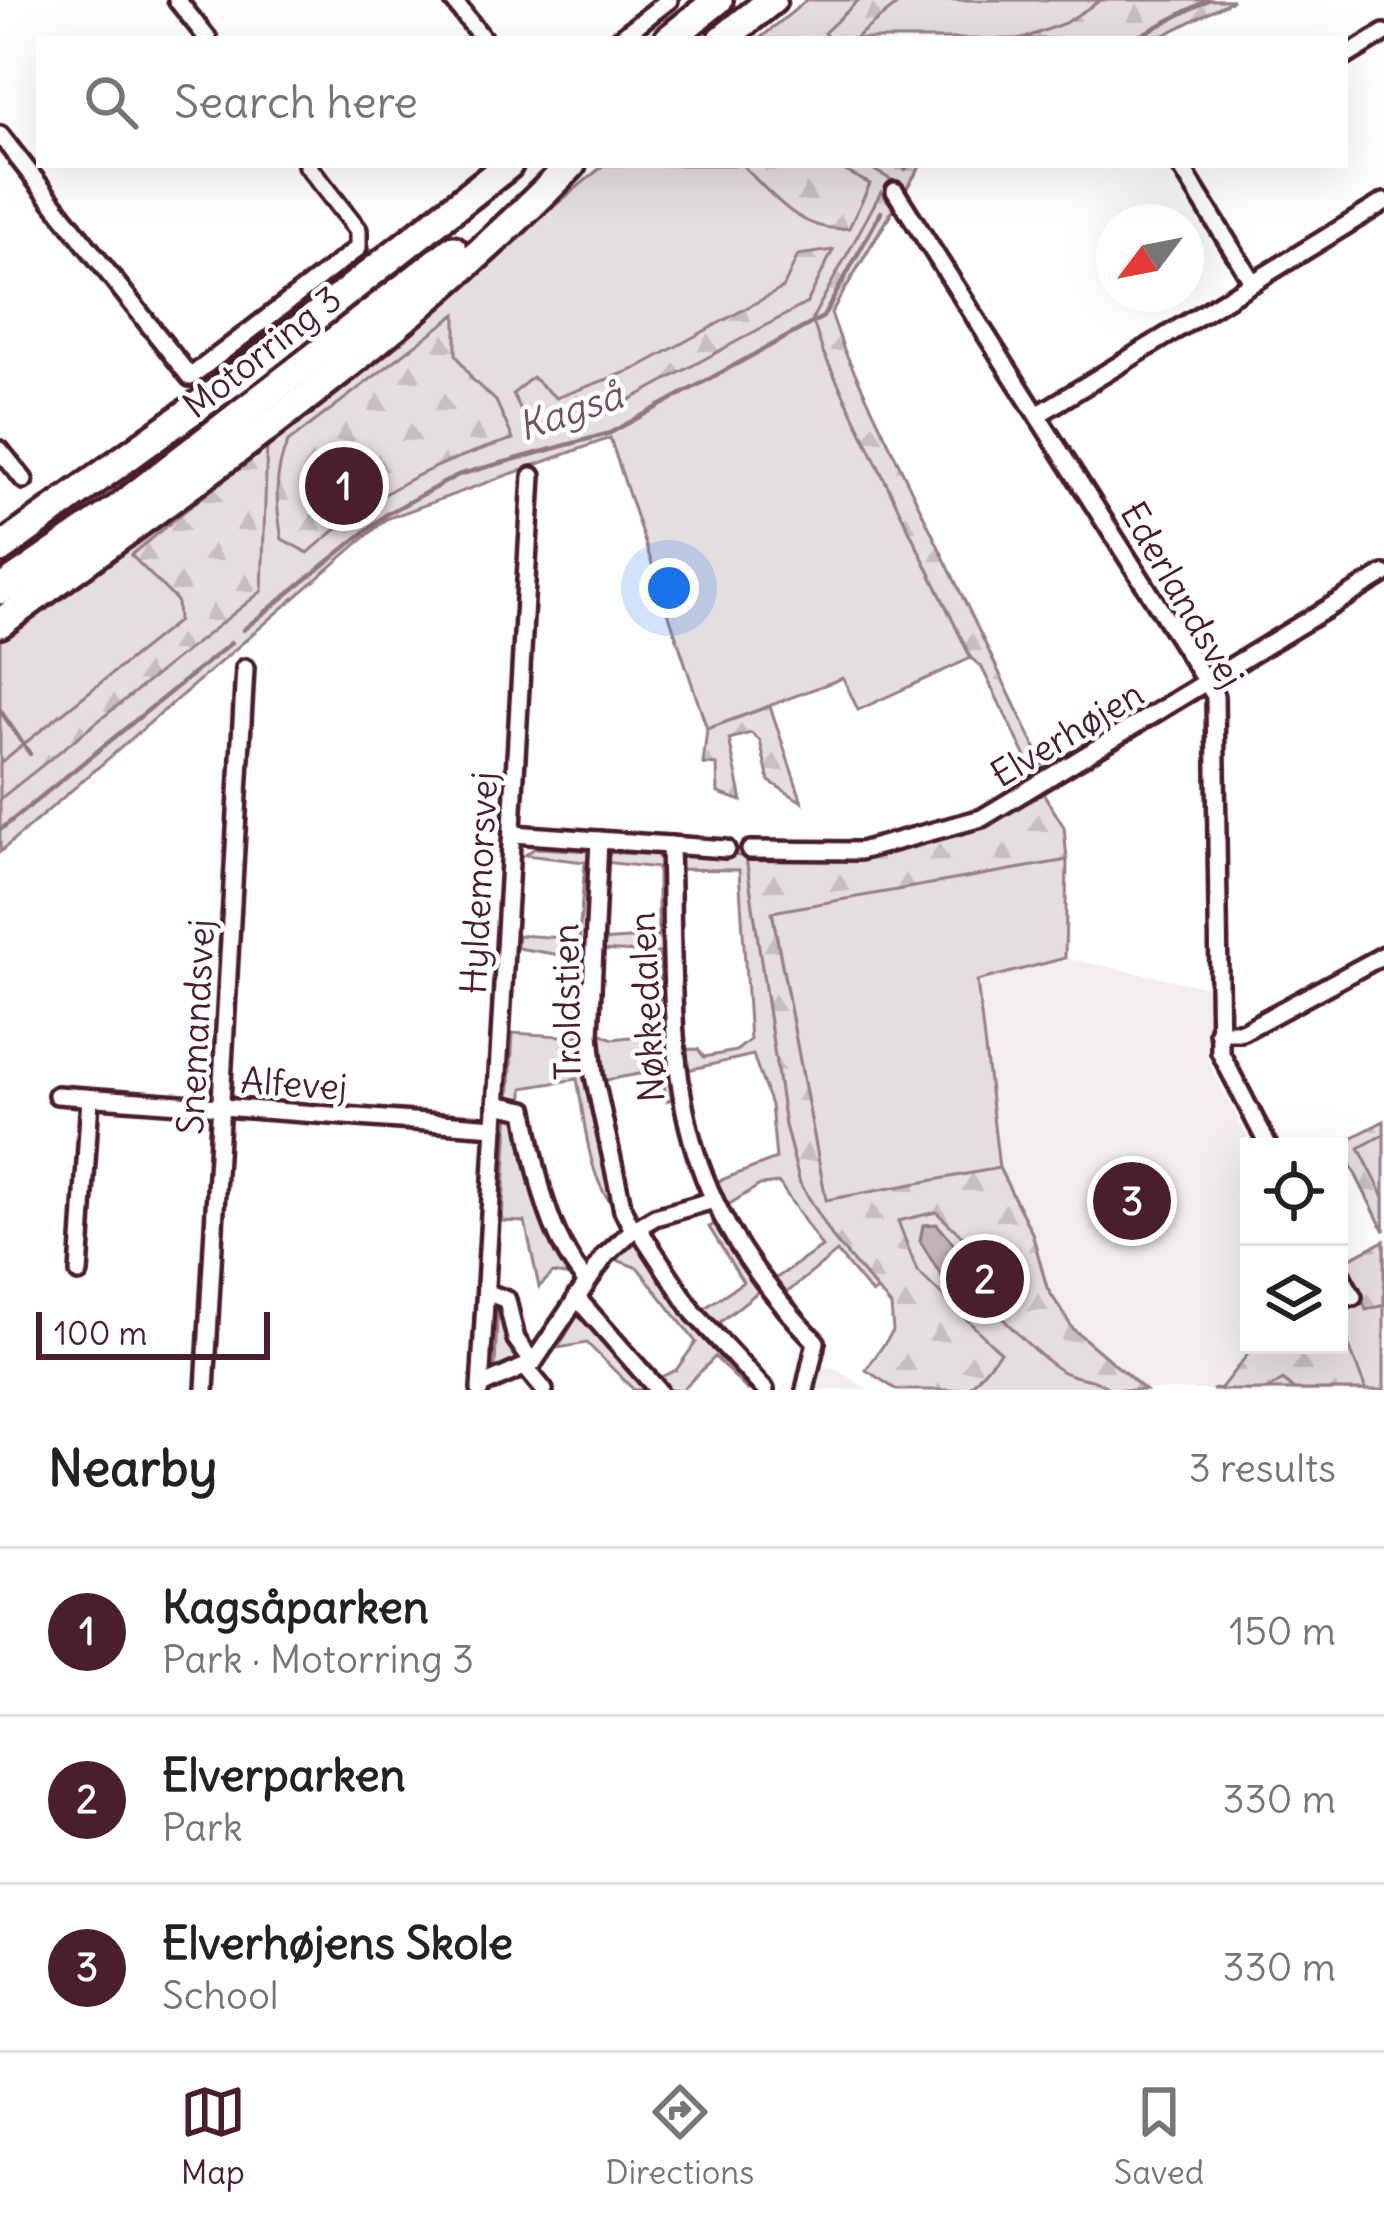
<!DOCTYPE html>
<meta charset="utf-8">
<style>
:root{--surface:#fff;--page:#f2f2f2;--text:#222;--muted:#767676;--line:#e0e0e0;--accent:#4a1f2b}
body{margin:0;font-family:Delius,sans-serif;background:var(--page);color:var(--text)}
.controls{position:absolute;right:36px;bottom:36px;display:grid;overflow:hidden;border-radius:0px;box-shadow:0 12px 48px #0002}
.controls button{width:108px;height:108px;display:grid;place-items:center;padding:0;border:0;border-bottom:3px solid var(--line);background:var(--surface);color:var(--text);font:60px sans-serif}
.compass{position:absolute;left:1096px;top:204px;width:108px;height:108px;border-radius:50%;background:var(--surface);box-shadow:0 12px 48px #0002;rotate:238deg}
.scale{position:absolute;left:36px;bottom:30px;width:234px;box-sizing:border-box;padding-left:12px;border:6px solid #4a1f2b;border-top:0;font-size:33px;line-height:42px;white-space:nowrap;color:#4a1f2b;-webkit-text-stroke:9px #fff;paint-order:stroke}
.you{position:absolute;left:669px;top:588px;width:42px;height:42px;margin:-30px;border:9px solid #fff;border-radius:50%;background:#1a73e8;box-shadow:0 0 0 18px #1a73e833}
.badge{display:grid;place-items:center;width:78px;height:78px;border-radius:50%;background:var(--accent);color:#fff;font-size:39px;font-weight:700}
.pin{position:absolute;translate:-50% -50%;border:6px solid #fff;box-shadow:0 3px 12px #0006}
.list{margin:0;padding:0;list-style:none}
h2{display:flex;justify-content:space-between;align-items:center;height:156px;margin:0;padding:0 48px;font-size:51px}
h2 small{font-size:39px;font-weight:400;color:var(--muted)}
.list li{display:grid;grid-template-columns:78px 1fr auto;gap:36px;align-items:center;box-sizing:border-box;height:168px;padding:0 48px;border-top:3px solid var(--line)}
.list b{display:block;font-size:45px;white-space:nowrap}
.list p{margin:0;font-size:39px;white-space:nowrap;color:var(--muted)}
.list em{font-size:39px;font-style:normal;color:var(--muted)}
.icon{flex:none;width:66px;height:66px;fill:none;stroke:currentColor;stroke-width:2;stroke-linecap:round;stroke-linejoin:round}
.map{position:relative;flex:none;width:1384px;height:1390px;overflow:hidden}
.search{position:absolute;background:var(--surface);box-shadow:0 12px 48px #0002;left:36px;right:36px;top:36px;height:132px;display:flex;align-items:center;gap:30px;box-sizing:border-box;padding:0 42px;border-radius:0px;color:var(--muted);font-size:45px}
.sheet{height:660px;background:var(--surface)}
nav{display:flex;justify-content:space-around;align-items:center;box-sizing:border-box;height:168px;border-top:3px solid var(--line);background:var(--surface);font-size:33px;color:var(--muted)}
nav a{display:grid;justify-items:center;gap:6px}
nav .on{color:var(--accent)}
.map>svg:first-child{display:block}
.built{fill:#f2eeef}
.green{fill:#e5dee0;stroke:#987e86;stroke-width:3}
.forest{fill:url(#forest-firs);stroke:#987e86;stroke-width:3}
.water{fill:#c1b3b6;stroke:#91787e;stroke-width:3}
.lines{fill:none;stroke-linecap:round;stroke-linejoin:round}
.stream{stroke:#91787e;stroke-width:4.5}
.street-casing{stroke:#4a1f2b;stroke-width:24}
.highway-casing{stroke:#4a1f2b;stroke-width:36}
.street{stroke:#fff;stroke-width:15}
.highway{stroke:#fff;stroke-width:27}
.labels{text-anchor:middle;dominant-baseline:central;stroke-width:9;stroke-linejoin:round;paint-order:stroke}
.street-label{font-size:36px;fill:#4a1f2b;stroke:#fff}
.water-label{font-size:39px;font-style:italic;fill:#74535c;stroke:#fff}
</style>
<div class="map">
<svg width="1384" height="1390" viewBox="0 0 1384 1390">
<defs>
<pattern id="forest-firs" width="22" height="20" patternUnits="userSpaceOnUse" patternTransform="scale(3)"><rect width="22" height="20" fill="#e5dee0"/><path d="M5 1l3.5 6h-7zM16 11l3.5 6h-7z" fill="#c6bec0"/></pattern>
</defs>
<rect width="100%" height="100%" fill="#fff"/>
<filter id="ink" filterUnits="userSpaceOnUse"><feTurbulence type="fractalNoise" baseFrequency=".00833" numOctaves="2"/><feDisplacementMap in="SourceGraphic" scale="24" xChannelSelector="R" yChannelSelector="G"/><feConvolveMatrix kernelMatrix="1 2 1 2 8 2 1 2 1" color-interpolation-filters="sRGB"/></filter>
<g filter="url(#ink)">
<g class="built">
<polygon points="1065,958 1207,987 1207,1059 1252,1147 1249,1345 1289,1345 1244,1390 1145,1390 1073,1329 1047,1288 1032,1233 999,1168 977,981"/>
<polygon points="834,1367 868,1390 817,1390 818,1369"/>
</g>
<g class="green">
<polygon points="807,0 1233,0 1156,39 759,39"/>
<polygon points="604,165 921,165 831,312 823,352 971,658 858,710 843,678 707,729 610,438 386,519 0,852 0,639 267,444"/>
<polygon points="670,845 746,857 785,1125 800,1183 834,1239 877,1290 872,1294 837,1252 778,1300 765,1286 714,1327 699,1312 743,1282 709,1227 724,1219 766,1285 822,1247 779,1183 760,1185 720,1210 708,1185 776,1159 771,1105 753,1055 675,1073 672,1050 698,1049 704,1057 736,1051 750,1040 739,870 670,869"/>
<path d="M535,848l56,3 -6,198 31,160c-29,-29 -31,-91 -39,-130l-54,9v17l-14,-4 4,-68 64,4 2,-79 -62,-10 1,-13 61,4 6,-77 -60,-7z"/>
<path d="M605,852l52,3 5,8 1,171 9,65 -5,2 -6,-31 -60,11 -3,-49 15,7 33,-4c18,-19 14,-57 13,-82l-60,-3v-9l59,-4v-69l-54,-6z"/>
<polygon points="1067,860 1065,958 977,981 999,1168 1032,1233 1047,1288 1073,1329 1145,1390 968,1390 1000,1351 826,1200 772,911"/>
<path d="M509,1109l13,5c13,54 18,121 54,163l-23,-4 -14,14 -14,-65 -23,-1z"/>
<polygon points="1384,1134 1384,1231 1346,1155"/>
<polygon points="640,1237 760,1390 747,1390 715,1357 682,1390 663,1390 654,1380 676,1370 696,1342 638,1268 614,1259"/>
<polygon points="1384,1241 1384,1390 1244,1390 1339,1345 1339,1300 1357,1293 1347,1260"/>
<polygon points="498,1299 522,1360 505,1369 495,1366"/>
<polygon points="583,1306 653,1390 634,1390 587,1343 558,1348"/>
</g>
<g class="forest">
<polygon points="859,0 903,0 854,39 830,39 824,33"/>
<polygon points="1101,0 1233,0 1156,39 1022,39 1065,23"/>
<path d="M742,165h92l36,19 -21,44c-46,7 -77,-33 -107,-63z"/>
<polygon points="865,165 921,165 906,188"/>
<polygon points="881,192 893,208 831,313 844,350 1043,764 1033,771 981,666 971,658 823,352 812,319"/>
<polygon points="833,250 807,303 604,414 531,432 513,394 532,377 556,398 635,369 783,288 798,255"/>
<path d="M456,314v40l16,25 24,22 17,38c-91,28 -134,52 -205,114l-26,-14c-6,-34 -9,-65 6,-97z"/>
<polygon points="267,444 262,591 0,799 0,763 178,621 177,601 131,555"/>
<polygon points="770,706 802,802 769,781 760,741 751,733 729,739 742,801 718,793 717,765 703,764 707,729"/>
<path d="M1040,788l24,39 3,33 -295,52 54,288 173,-32 33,65 15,55 26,41 72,61h-34c-18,-15 -34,-9 -51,-20 -34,-23 -61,-57 -90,-86l-3,-43 -31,-29 -38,9 19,50 83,81 -32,38h-71l-31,-20 27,-39 -2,-25 -57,-67 -34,-56 -15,-58 -39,-268c101,12 202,-30 294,-69z"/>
<polygon points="1384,1121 1384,1134 1359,1148 1384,1197 1384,1231 1340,1144"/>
<polygon points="1384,1241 1384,1305 1366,1310 1347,1260"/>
<polygon points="1339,1320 1366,1390 1294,1390 1283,1380 1267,1390 1212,1390 1221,1388 1255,1345 1339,1345"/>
</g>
<path class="water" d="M937,1224c15,19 24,22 20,48l-12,10 -25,-41 3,-16z"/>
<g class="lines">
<g class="stream">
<polyline points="1133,39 1208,0"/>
<polyline points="905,169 909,165"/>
<polyline points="243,630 387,514 458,475 610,433 823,317 881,212"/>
<polyline points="0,710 30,754"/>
<polyline points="0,830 231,643"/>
</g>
<defs>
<g id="street">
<polyline points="177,0 208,39"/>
<polyline points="453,0 483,39"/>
<polyline points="619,39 669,0"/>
<polyline points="1345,57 1384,33"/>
<polyline points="0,135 190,377 358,248 358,230 307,165"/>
<polyline points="1180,165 1253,283"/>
<polyline points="895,191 1215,696 1220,1052 1269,1147"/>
<polyline points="1039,414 1384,202"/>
<polyline points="0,450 24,480"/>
<polyline points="513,834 726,849"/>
<polyline points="599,840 590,1034 594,1076 623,1210 633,1230"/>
<path d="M670,845c6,213 -15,329 146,497l-11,48"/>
<polyline points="750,850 860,851 982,818 1384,574"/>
<polyline points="1218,1032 1242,1032 1384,955"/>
<polyline points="57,1095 495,1127"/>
<path d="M496,1104l29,6c10,58 22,127 62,172"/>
<polyline points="638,1228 694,1313 765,1390"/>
<polyline points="1339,1272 1353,1297"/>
<polyline points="79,1273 90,1098"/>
<polyline points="486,1292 507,1300 516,1339 533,1363"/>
<polyline points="576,1297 658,1390"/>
<polyline points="526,1368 544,1390"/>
<polyline points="481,1386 533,1363 605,1256 633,1230 655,1217 714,1200"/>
<polyline points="205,1390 245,668"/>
<polyline points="480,1390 532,476"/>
</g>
<g id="highway">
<polyline points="669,39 718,0"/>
<polyline points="723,39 772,0"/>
<polyline points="0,549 245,372 508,165"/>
<polyline points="0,590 119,508 453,250"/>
<path d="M0,623c191,-139 407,-289 571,-458"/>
</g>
</defs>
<use href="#street" class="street-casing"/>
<use href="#highway" class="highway-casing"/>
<use href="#street" class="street"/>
<use href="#highway" class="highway"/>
</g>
</g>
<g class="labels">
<g class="street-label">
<text transform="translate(262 352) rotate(-38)">Motorring 3</text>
<text transform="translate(1182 595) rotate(60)">Ederlandsvej</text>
<text transform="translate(1067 734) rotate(-31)">Elverhøjen</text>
<text transform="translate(479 883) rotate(-87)">Hyldemorsvej</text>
<text transform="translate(567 1002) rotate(-91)">Troldstien</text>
<text transform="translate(647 1007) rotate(-93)">Nøkkedalen</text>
<text transform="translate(196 1027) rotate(-87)">Snemandsvej</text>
<text transform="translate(294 1084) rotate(4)">Alfevej</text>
</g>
<g class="water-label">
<text transform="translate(570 411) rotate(-19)">Kagså</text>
</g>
</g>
</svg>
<div class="controls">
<button><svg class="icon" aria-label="locate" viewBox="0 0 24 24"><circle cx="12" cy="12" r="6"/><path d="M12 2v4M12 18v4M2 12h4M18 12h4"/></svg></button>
<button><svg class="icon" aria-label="layers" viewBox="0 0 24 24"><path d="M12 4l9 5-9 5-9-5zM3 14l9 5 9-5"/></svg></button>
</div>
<svg class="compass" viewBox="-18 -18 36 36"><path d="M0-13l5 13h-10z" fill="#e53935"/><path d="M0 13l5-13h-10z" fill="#767676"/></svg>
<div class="scale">100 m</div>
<div class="you"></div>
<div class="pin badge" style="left:344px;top:486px">1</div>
<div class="pin badge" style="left:985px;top:1279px">2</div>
<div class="pin badge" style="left:1132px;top:1201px">3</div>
<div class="search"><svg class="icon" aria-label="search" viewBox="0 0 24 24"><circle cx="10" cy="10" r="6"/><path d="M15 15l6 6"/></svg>Search here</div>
</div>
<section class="sheet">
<h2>Nearby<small>3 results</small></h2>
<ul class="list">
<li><span class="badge">1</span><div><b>Kagsåparken</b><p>Park · Motorring 3</p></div><em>150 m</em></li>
<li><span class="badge">2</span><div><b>Elverparken</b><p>Park</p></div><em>330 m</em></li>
<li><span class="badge">3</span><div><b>Elverhøjens Skole</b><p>School</p></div><em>330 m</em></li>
</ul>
</section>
<nav>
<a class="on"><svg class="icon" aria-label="map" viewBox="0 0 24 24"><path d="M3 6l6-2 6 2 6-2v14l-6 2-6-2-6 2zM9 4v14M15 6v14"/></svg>Map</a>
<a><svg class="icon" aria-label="directions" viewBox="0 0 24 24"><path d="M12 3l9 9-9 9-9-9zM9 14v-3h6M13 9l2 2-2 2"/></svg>Directions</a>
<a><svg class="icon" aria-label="saved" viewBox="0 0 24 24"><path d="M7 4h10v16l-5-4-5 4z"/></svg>Saved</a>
</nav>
